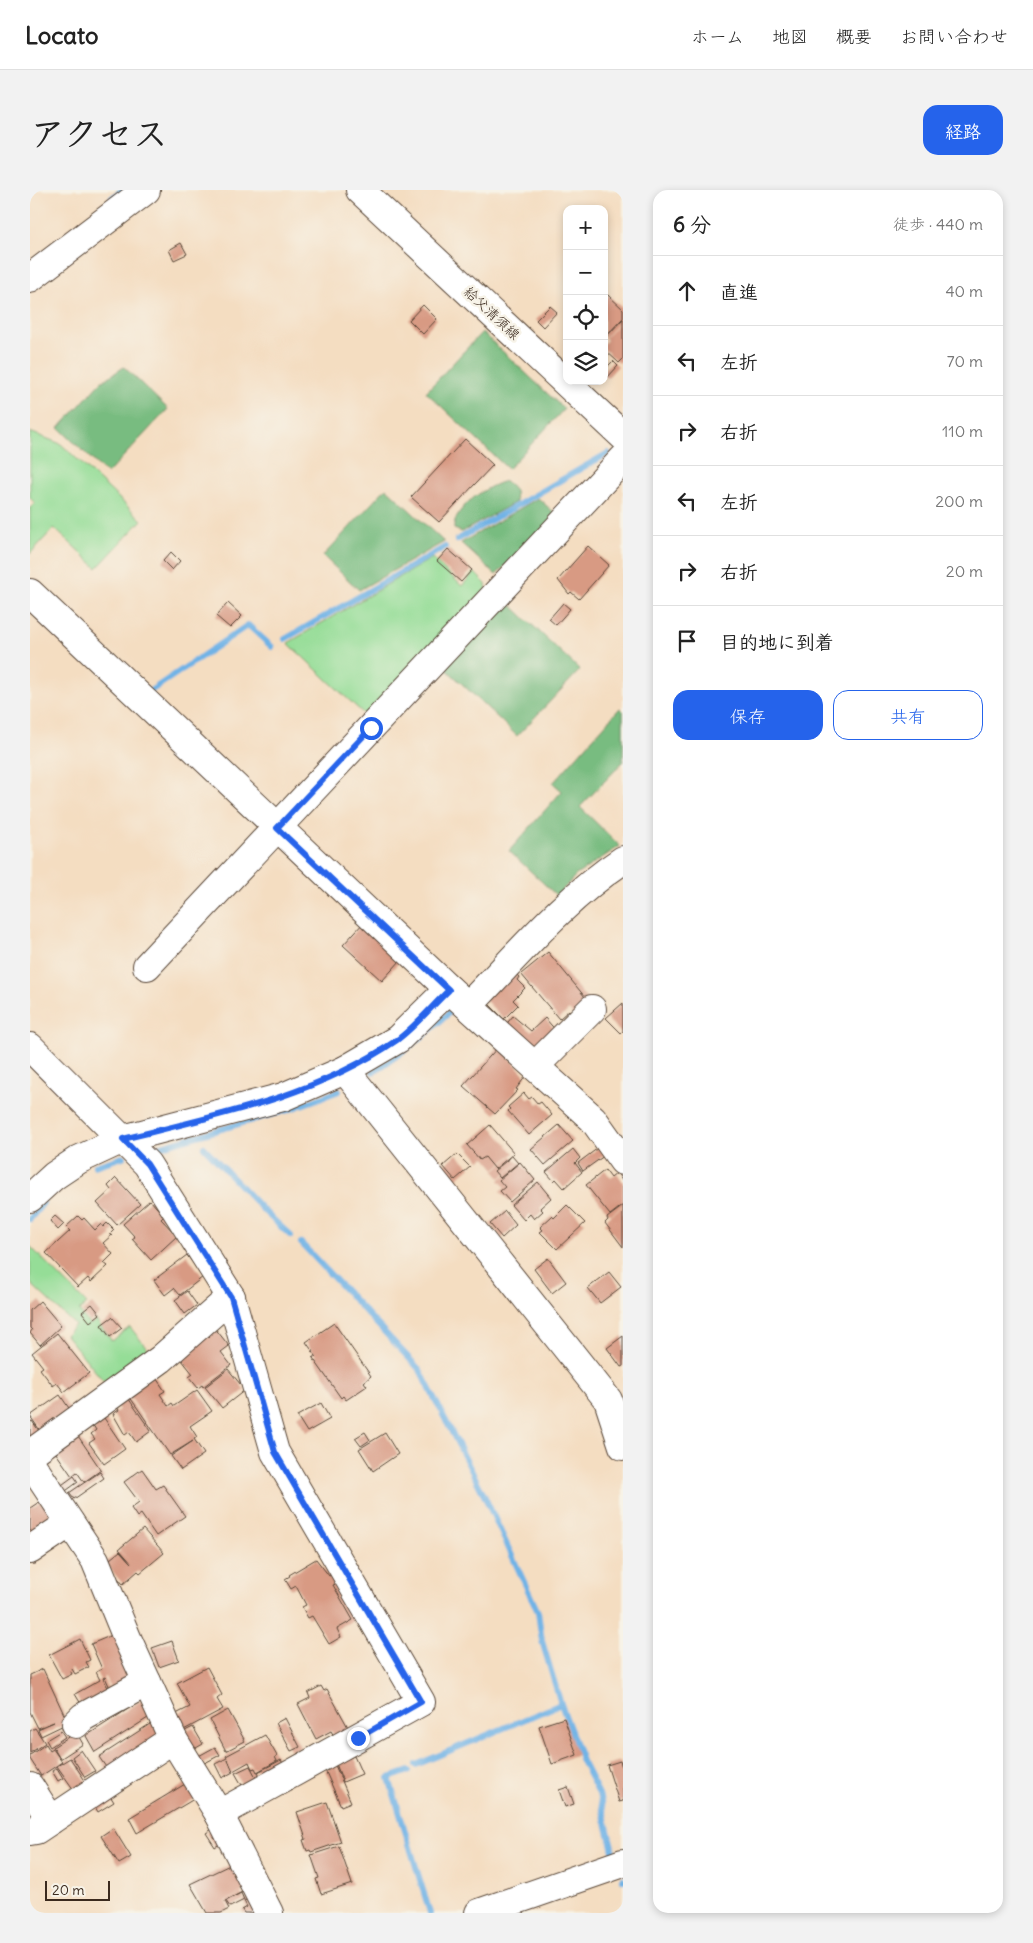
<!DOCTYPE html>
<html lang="ja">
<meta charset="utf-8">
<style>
:root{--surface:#fff;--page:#f2f2f2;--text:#222;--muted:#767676;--line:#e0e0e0;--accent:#2563eb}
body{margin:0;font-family:Delius,"Klee One",sans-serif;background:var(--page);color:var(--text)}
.controls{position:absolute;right:15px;top:15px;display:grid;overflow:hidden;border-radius:10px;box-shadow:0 2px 8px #0003}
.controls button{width:45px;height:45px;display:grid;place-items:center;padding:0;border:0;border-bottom:1px solid var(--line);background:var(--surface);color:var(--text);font:25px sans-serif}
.scale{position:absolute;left:15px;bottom:12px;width:65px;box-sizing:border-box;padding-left:5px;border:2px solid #3b2a1e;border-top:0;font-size:14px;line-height:18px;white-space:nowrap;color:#3b2a1e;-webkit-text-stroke:4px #f7f3e8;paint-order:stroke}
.stop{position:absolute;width:15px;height:15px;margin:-11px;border:4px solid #2563eb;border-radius:50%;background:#fff}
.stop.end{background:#2563eb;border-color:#fff;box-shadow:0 1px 5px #0008}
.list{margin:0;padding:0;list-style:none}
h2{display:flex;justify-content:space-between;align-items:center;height:65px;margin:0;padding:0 20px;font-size:21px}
h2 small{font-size:16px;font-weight:400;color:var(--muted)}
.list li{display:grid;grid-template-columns:32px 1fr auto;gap:15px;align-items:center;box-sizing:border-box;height:70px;padding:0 20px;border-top:1px solid var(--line)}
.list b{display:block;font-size:19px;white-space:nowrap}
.list em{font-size:16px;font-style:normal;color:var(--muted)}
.actions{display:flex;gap:10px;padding:15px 20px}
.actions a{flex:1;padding:11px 0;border:1px solid var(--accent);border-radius:15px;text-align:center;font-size:18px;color:var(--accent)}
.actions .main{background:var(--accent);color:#fff}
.icon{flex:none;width:28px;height:28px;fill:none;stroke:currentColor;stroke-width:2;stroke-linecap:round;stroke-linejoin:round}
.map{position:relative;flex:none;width:593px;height:1723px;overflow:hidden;border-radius:15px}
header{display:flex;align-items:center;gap:30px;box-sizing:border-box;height:70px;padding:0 25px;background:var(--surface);border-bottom:1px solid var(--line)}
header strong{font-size:24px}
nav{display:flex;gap:28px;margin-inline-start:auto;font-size:18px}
.intro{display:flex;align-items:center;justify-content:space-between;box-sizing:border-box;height:120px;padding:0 30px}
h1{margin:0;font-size:35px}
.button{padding:12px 22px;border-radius:15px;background:var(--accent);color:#fff;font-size:18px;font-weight:700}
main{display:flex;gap:30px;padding:0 30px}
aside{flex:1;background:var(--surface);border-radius:15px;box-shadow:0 2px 8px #0003}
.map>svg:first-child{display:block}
.green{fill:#95dd97;stroke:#68845a}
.forest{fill:#78bc80;stroke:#5a734f}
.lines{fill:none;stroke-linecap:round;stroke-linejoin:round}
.stream{stroke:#71b3e6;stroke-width:6}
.building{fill:#d89a83}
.minor-casing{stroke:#574536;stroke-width:30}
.major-casing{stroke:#574536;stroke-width:30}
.minor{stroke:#fff;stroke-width:28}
.major{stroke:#fff;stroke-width:28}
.route{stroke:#2563eb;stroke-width:6}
.labels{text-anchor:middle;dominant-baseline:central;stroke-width:5;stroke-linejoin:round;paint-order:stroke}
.street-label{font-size:14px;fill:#3b2a1e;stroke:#f7f3e8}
</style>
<header>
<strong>Locato</strong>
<nav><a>ホーム</a><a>地図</a><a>概要</a><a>お問い合わせ</a></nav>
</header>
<div class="intro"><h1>アクセス</h1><a class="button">経路</a></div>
<main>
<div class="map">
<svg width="593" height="1723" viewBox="0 0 593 1723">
<rect width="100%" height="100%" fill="#f7f3e8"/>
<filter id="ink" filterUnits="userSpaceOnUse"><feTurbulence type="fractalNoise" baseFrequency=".02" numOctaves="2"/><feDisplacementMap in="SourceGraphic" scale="10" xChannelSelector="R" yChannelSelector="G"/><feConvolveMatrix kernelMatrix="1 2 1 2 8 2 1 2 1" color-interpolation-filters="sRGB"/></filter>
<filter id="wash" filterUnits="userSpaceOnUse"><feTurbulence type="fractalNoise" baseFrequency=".0096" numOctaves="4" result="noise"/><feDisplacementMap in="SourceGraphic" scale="20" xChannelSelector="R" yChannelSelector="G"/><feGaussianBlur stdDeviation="1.12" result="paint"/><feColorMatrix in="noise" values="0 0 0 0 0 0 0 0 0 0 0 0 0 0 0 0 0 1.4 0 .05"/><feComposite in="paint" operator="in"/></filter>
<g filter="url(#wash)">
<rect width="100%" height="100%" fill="#f4ddc1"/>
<g class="green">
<polygon points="0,242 31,254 112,330 67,378 24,338 0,364 0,318 5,313 0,308"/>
<polygon points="402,368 432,396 444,382 456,394 457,403 335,525 258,453"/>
<polygon points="0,1056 57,1114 49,1121 60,1135 66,1130 82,1151 100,1137 122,1164 79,1198 36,1145 45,1135 0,1093"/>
</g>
<g class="forest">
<polygon points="452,142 534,219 478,279 396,202"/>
<polygon points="94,177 138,219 77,284 29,238 71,192"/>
<path d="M476,291l9,10 1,11 -54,30 -8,-3c-2,-21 34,-44 52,-48z"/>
<polygon points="356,298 414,352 329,400 293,366"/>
<polygon points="508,308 528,326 466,385 431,353"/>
<polygon points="468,412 479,413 550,480 487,546 411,474"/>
<polygon points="590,518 593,521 593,572 550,617 590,656 546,685 527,706 479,661 532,601 523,593"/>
</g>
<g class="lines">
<g class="stream">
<polyline points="82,8 93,0"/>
<polyline points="427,350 578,263"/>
<polyline points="255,449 415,357"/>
<polyline points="116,504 218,435 242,457"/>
<path d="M343,882c31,-20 58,-40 83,-66"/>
<polyline points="174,957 235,1022 261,1046"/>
<polyline points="118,960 258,920 309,901"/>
<polyline points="65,976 93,967"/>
<polyline points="0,1029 13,1013"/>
<polyline points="271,1053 390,1180 453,1303 508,1422 512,1451 531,1514 552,1571 569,1604 584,1665"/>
<polyline points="386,1575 531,1514"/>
<polyline points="379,1581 359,1588 400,1723"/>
<polyline points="592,1689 593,1690"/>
</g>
</g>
<g id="blocks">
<g class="building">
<polygon points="151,53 157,64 144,70 139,60"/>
<polygon points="578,105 593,119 593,128 574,148 574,110"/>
<polygon points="393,115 407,129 393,144 379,130"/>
<polygon points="520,116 527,122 513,137 506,130"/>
<polygon points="593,129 593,169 589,173 574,159 574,153 577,150 575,148"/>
<polygon points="583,171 588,176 577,188 574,186 574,180"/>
<polygon points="435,249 463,275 409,332 381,307"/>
<polygon points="558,356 579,375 549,409 541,402 539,404 528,390"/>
<polygon points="418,359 442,380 431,392 407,371"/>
<polygon points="141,362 150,371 142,380 133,371"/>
<polygon points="198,413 212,426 200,438 186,426"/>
<polygon points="533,413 540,419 526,435 519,429"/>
<polygon points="335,731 371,770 352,791 313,755"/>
<polygon points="518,762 560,813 544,826 539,820 529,829 491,784"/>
<polygon points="481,779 489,787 487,790 495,798 483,810 488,815 474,829 454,809"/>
<polygon points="593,813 593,841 591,843 576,828"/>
<polygon points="483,826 501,841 515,828 528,843 504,865 473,838"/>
<polygon points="469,856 496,886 486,899 488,900 465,924 433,896"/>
<polygon points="494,903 499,909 502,907 508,914 511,912 522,925 499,945 478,921 480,919 478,917"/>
<polygon points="460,935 484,963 465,979 455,967 450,970 437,955"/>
<polygon points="529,935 543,951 515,975 501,959"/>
<polygon points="572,955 578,963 553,981 548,973"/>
<polygon points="543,959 550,968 545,973 552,982 534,998 526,989 524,991 516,982"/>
<polygon points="427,964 440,977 425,990 413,976"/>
<polygon points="482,966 488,973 470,988 464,981"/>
<polygon points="490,972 505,990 480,1012 470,1001 475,997 469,990"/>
<polygon points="575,980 581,988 587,983 593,992 593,1015 580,1025 556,995"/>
<polygon points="86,988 110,1014 87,1035 67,1013 81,1000 78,996"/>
<polygon points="508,992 521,1008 510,1018 513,1021 504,1029 500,1024 494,1030 481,1015"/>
<polygon points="120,1010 134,1026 131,1029 147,1046 121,1070 102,1049 105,1047 93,1034"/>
<polygon points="537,1015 555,1033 527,1059 510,1042 513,1040 510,1037 522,1026 524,1028"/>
<polygon points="593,1016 593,1057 575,1033 578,1030 577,1028"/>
<polygon points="475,1021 486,1035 472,1048 460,1034"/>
<polygon points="25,1026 34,1034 28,1040 20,1031"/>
<polygon points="48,1026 52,1030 54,1028 65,1040 71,1034 73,1037 77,1033 84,1040 80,1044 82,1045 73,1053 83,1064 74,1073 78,1076 61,1092 58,1088 48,1097 16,1063 40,1041 36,1037"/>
<polygon points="157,1065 173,1087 150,1105 144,1098 135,1105 124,1090"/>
<polygon points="518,1068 536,1092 522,1103 504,1079"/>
<polygon points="579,1082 591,1097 570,1113 558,1098"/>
<polygon points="157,1101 167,1115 155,1124 145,1110"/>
<polygon points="10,1111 31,1136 10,1155 0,1143 2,1140 0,1138 0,1120"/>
<polygon points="62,1114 70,1124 60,1132 52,1122"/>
<polygon points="82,1127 92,1138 80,1147 71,1135"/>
<polygon points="304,1133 341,1186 334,1192 337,1196 316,1210 313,1206 311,1208 283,1168 286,1166 276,1152"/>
<polygon points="184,1137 199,1156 191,1162 201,1175 173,1197 172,1195 168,1198 159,1187 163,1184 148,1165"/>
<polygon points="27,1143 59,1183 34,1202 27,1193 23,1196 10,1179 13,1177 2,1163"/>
<polygon points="593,1146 593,1176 591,1177 577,1158"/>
<polygon points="198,1179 215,1200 192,1218 175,1197"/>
<polygon points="124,1185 135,1201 130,1204 138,1216 142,1213 144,1216 167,1200 182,1221 160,1236 167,1247 164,1249 174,1264 151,1280 141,1266 163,1251 140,1265 97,1203"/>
<polygon points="30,1205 43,1224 13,1245 0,1226"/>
<polygon points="96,1205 121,1241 106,1252 99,1242 95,1245 83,1224 89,1220 84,1213"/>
<polygon points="291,1213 300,1229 277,1242 267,1226"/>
<polygon points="72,1225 95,1259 74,1274 59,1253 65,1249 61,1244 66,1240 61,1232"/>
<polygon points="2,1231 12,1245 0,1253 0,1232"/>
<polygon points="44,1240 71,1280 54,1292 47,1282 42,1286 21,1256"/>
<polygon points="335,1242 340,1250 331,1256 325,1248"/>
<polygon points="355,1243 368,1264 343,1281 329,1259"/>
<polygon points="112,1279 126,1299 133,1295 155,1326 126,1346 111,1324 107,1327 101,1318 109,1312 94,1292"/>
<polygon points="70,1282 74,1288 44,1309 39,1303"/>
<polygon points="44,1286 48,1292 33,1303 29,1297"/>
<polygon points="15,1308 32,1332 6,1349 0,1340 0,1318"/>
<polygon points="113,1339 134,1363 110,1383 108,1381 93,1394 75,1373 90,1361 101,1373 89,1359"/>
<polygon points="286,1369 299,1386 301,1385 306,1394 303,1395 323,1430 307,1439 311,1447 299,1454 282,1426 278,1428 272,1417 276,1415 266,1396 261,1399 255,1389 260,1386 259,1385"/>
<polygon points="87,1443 106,1486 80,1498 75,1487 73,1488 81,1504 54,1519 45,1504 70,1490 66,1482 72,1479 61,1454"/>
<polygon points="50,1449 60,1470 56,1472 59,1477 45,1484 42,1479 40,1480 42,1484 32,1489 19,1465"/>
<polygon points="142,1451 149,1470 129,1477 122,1458"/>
<polygon points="177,1477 192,1505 187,1509 193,1519 148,1543 146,1524 160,1517 147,1493"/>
<polygon points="13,1479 38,1533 11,1546 8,1539 24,1532 8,1538 0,1522 0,1485"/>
<polygon points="291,1496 294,1501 297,1499 319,1539 304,1546 301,1541 286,1549 268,1514 280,1508 278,1503"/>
<polygon points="112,1510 121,1526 65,1562 56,1546"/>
<polygon points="198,1520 215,1551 196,1561 180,1530"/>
<polygon points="255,1528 270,1557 261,1561 246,1533"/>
<polygon points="534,1528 547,1565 522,1574 509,1536"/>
<polygon points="123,1532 131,1546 78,1580 69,1567"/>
<polygon points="163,1537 173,1554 159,1562 149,1544"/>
<polygon points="5,1538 15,1553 0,1563 0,1541"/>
<polygon points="31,1541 35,1547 20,1557 16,1550"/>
<polygon points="46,1542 53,1554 30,1569 23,1557"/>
<polygon points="235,1545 247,1566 245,1567 247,1571 227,1582 225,1578 222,1579 219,1572 203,1581 198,1570 203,1582 192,1588 185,1574 197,1568 196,1566"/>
<polygon points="16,1554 20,1561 23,1559 32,1572 11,1586 0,1569 0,1565"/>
<polygon points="185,1557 190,1565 169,1576 165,1568"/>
<polygon points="51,1560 65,1581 55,1587 42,1567"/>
<polygon points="324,1566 332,1584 313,1592 306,1574"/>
<polygon points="40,1568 58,1595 46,1603 27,1576"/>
<polygon points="251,1570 254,1575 231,1587 228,1582"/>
<polygon points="590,1571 593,1580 593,1611 589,1612 577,1575"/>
<polygon points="305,1575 321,1612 311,1616 295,1580"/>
<polygon points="220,1576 227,1589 213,1597 205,1583"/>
<polygon points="27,1578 33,1588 28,1591 22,1581"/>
<polygon points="160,1591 169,1606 107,1643 99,1628"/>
<polygon points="538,1597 544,1614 535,1617 529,1600"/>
<polygon points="77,1601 84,1612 68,1622 61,1610"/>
<polygon points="297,1612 311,1652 281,1662 280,1660 277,1661 273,1650 276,1649 267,1622"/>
<polygon points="187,1636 196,1650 185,1657 176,1643"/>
<polygon points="83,1638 101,1667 89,1674 71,1646"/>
<polygon points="309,1656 322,1694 291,1704 286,1689 289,1688 281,1665"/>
<polygon points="206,1672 216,1700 195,1711 199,1719 191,1723 177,1723 160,1694"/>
<polygon points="211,1703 214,1710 200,1717 196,1711"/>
<polygon points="224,1706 232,1723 214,1723 212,1720 217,1717 214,1711"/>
</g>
</g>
</g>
<g filter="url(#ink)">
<use href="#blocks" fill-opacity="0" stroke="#574536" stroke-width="1"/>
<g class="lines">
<defs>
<g id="minor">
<polyline points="0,88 116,0"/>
<polyline points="0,403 419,799 563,929 593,971"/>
<polyline points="117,776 593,269"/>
<path d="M438,816c49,-50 96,-107 155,-146"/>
<polyline points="0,857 117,974 201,1107 245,1262 391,1512 189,1624"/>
<polyline points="505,876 562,819"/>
<polyline points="315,880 578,1210 593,1256"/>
<polyline points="0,1008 24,986 48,970 93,949 253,907 315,880 368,849 419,799"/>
<polyline points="0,1264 131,1169 201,1107"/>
<polyline points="0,1272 65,1370 97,1448 143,1549 189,1624 239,1723"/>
<polyline points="0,1360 40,1333"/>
<polyline points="46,1534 53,1527 117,1492"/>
<polyline points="0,1597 21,1630"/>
<polyline points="0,1641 6,1640 143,1549"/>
<polyline points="449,1723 593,1673"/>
</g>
<polyline id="major" points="330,0 593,246"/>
</defs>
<use href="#minor" class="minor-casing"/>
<use href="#major" class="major-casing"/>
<use href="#minor" class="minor"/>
<use href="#major" class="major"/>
</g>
</g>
<g class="lines" filter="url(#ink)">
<path class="route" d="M328,1548l63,-36 -146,-250 -44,-155 -84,-133 -24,-25c94,-23 193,-43 274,-99 17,-12 36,-35 52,-50l-172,-162 94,-100"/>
</g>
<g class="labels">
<g class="street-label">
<text transform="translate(462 123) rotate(43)">給父清須線</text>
</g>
</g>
</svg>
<div class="controls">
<button>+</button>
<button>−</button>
<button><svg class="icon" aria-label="locate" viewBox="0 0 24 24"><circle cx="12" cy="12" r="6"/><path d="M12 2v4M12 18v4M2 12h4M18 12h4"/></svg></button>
<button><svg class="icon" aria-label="layers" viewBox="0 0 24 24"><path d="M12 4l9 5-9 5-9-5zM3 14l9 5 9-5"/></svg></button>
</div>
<div class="scale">20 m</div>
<div class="stop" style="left:341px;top:538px"></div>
<div class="stop end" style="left:328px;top:1548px"></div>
</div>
<aside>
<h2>6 分<small>徒歩 · 440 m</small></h2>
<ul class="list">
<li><svg class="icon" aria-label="ahead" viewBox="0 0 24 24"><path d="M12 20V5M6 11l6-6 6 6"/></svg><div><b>直進</b></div><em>40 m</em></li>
<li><svg class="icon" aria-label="left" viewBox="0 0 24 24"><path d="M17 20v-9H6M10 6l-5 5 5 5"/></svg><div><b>左折</b></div><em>70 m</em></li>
<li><svg class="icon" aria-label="right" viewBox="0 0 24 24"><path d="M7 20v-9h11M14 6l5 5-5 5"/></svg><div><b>右折</b></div><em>110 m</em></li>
<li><svg class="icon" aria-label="left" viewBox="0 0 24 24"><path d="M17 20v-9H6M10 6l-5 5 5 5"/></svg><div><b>左折</b></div><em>200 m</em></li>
<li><svg class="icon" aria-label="right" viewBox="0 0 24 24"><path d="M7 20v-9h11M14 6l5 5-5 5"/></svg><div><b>右折</b></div><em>20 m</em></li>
<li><svg class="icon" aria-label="arrive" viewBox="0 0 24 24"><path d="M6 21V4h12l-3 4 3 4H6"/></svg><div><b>目的地に到着</b></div></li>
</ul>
<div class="actions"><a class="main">保存</a><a>共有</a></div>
</aside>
</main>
